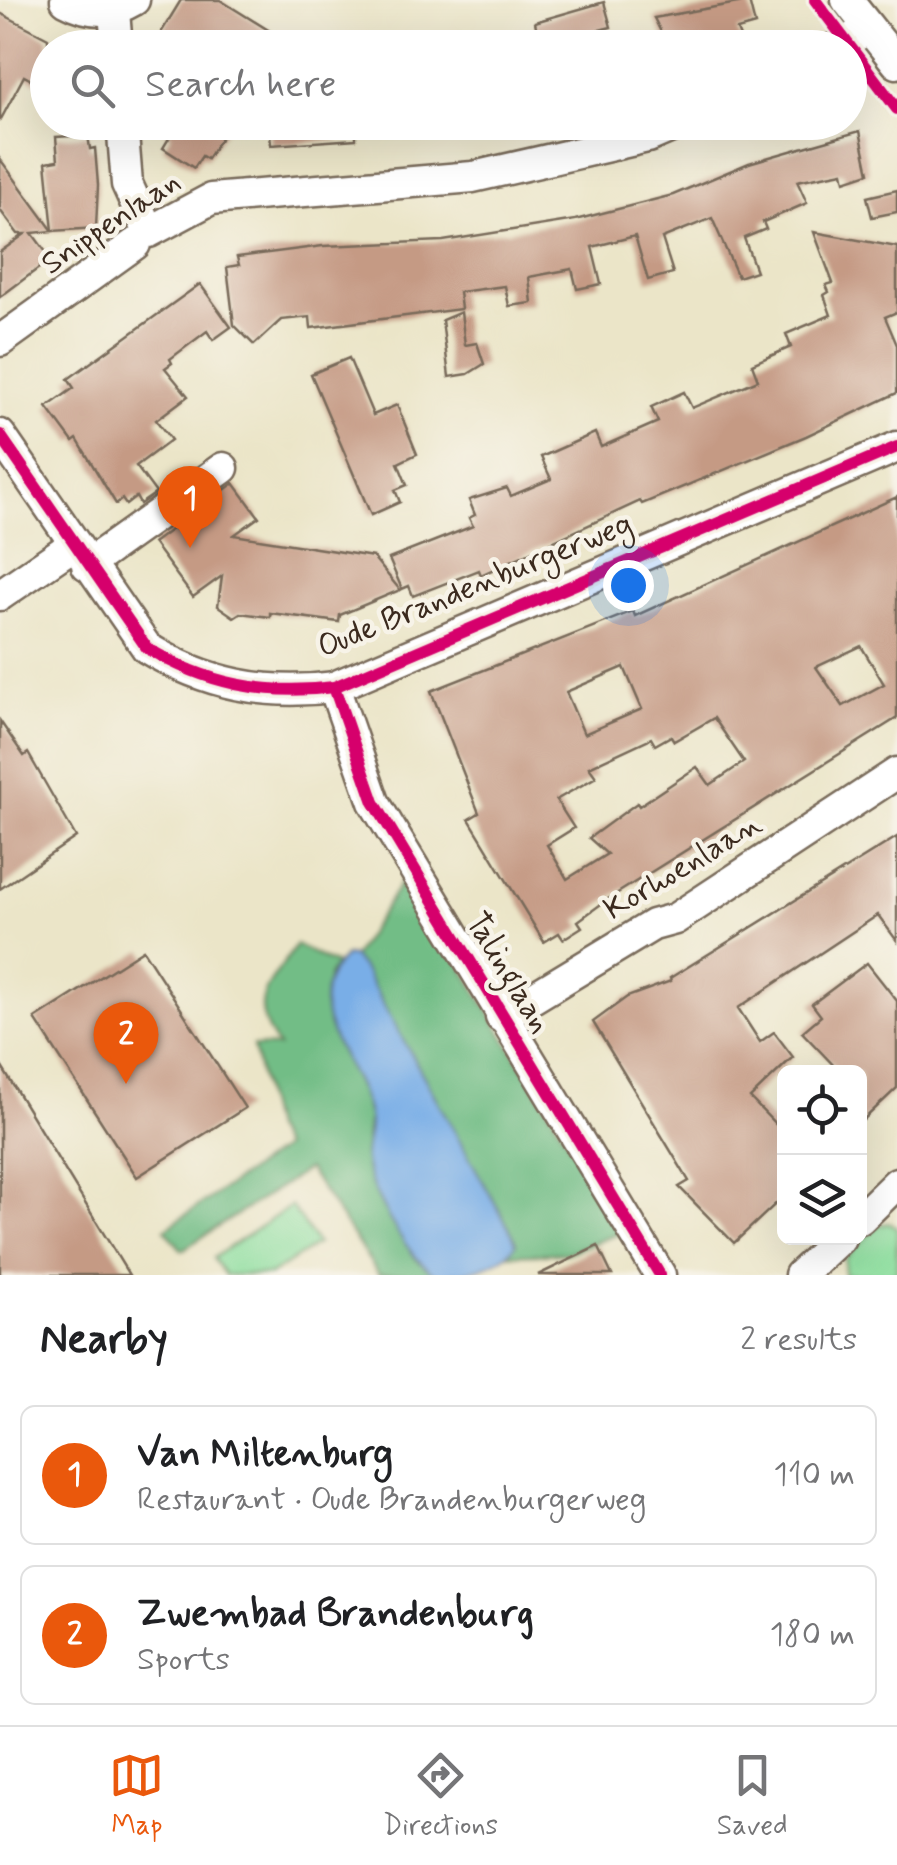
<!DOCTYPE html>
<meta charset="utf-8">
<style>
:root{--surface:#fff;--page:#f6f6f6;--text:#202124;--muted:#757577;--line:#e0e0e0;--accent:#ea580c}
body{margin:0;font-family:Mynerve,sans-serif;background:var(--page);color:var(--text)}
.controls{position:absolute;right:30px;bottom:30px;display:grid;overflow:hidden;border-radius:15px;box-shadow:0 10px 40px #0002}
.controls button{width:90px;height:90px;display:grid;place-items:center;padding:0;border:0;border-bottom:2px solid var(--line);background:var(--surface);color:var(--text);font:50px sans-serif}
.you{position:absolute;left:628px;top:585px;width:35px;height:35px;margin:-25px;border:8px solid #fff;border-radius:50%;background:#1a73e8;box-shadow:0 0 0 15px #1a73e833}
.badge{display:grid;place-items:center;width:65px;height:65px;border-radius:50%;background:var(--accent);color:#fff;font-size:32px;font-weight:700}
.pin{position:absolute;translate:-50% -82px;filter:drop-shadow(0 2px 5px #0008)}
.pin::after{content:'';position:absolute;top:52px;width:35px;height:30px;background:inherit;clip-path:polygon(0 0,100% 0,50% 100%)}
.list{margin:0;padding:0;list-style:none}
h2{display:flex;justify-content:space-between;align-items:center;height:130px;margin:0;padding:0 40px;font-size:42px}
h2 small{font-size:32px;font-weight:400;color:var(--muted)}
.list li{display:grid;grid-template-columns:65px 1fr auto;gap:30px;align-items:center;box-sizing:border-box;height:140px;margin:0 20px 20px;padding:0 20px;border:2px solid var(--line);border-radius:15px}
.list b{display:block;font-size:38px;white-space:nowrap}
.list p{margin:0;font-size:32px;white-space:nowrap;color:var(--muted)}
.list em{font-size:32px;font-style:normal;color:var(--muted)}
.icon{flex:none;width:55px;height:55px;fill:none;stroke:currentColor;stroke-width:2;stroke-linecap:round;stroke-linejoin:round}
.map{position:relative;flex:none;width:897px;height:1275px;overflow:hidden}
.search{position:absolute;background:var(--surface);box-shadow:0 10px 40px #0002;left:30px;right:30px;top:30px;height:110px;display:flex;align-items:center;gap:25px;box-sizing:border-box;padding:0 35px;border-radius:55px;color:var(--muted);font-size:38px}
.sheet{height:450px;background:var(--surface)}
nav{display:flex;justify-content:space-around;align-items:center;box-sizing:border-box;height:140px;border-top:2px solid var(--line);background:var(--surface);font-size:28px;color:var(--muted)}
nav a{display:grid;justify-items:center;gap:5px}
nav .on{color:var(--accent)}
.map>svg:first-child{display:block}
.green{fill:#8dde9f;stroke:#64845e;stroke-width:2.5}
.forest{fill:#72bd86;stroke:#567452;stroke-width:2.5}
.water{fill:#79aee7;stroke:#5a6c82;stroke-width:2.5}
.building{fill:#c59a84;fill-rule:evenodd}
.lines{fill:none;stroke-linecap:round;stroke-linejoin:round}
.minor-casing{stroke:#796b5a;stroke-width:35}
.minor{stroke:#fff;stroke-width:30}
.cycleway-casing{stroke:#f7f3e8;stroke-width:19}
.cycleway{stroke:#d6006c;stroke-width:12}
.labels{text-anchor:middle;dominant-baseline:central;stroke-width:9;stroke-linejoin:round;paint-order:stroke}
.street-label{font-size:32px;fill:#3b2a1e;stroke:#f7f3e8}
</style>
<div class="map">
<svg width="897" height="1275" viewBox="0 0 897 1275">
<rect width="100%" height="100%" fill="#f7f3e8"/>
<filter id="ink" filterUnits="userSpaceOnUse"><feTurbulence type="fractalNoise" baseFrequency=".01" numOctaves="2"/><feDisplacementMap in="SourceGraphic" scale="20" xChannelSelector="R" yChannelSelector="G"/><feConvolveMatrix kernelMatrix="1 2 1 2 8 2 1 2 1" color-interpolation-filters="sRGB"/></filter>
<filter id="wash" filterUnits="userSpaceOnUse"><feTurbulence type="fractalNoise" baseFrequency=".0048" numOctaves="4" result="noise"/><feDisplacementMap in="SourceGraphic" scale="40" xChannelSelector="R" yChannelSelector="G"/><feGaussianBlur stdDeviation="2.25" result="paint"/><feColorMatrix in="noise" values="0 0 0 0 0 0 0 0 0 0 0 0 0 0 0 0 0 1.4 0 .05"/><feComposite in="paint" operator="in"/></filter>
<g filter="url(#wash)">
<rect width="100%" height="100%" fill="#ebe5c8"/>
<g class="green">
<polygon points="291,1206 317,1244 270,1275 225,1275 213,1258"/>
<polygon points="891,1223 897,1228 897,1275 844,1275 845,1258 878,1225"/>
</g>
<g class="forest">
<polygon points="406,875 623,1232 567,1253 507,1255 512,1250 513,1235 353,957"/>
<path d="M296,945l40,20 -8,11 41,142 -5,36 24,60 28,45 21,16h-58l-71,-106 -126,81 -17,-21 118,-81 -11,-19 -19,-83 25,1c-33,-48 -9,-60 18,-102z"/>
</g>
<path class="water" d="M345,956l8,1 12,15 148,263 3,8c-12,23 -55,32 -79,32 -26,-11 -69,-86 -72,-114 -2,-16 7,-30 3,-46 -11,-55 -77,-106 -23,-159z"/>
<g id="blocks">
<g class="building">
<polygon points="181,0 220,0 273,33 263,48 177,48 159,36"/>
<polygon points="749,1 755,25 737,30 744,48 669,48 654,18"/>
<polygon points="604,2 611,27 540,45 535,22"/>
<polygon points="0,13 48,38 48,89 24,76 0,121"/>
<polygon points="151,122 231,122 207,159 202,156 194,168 163,148 171,135"/>
<polygon points="269,122 356,122 356,139 271,145"/>
<polygon points="860,131 869,173 845,181 843,172 797,181 807,203 763,222 766,229 744,238 756,271 738,277 712,218 662,238 673,273 648,280 635,236 592,247 601,284 577,289 572,269 529,277 532,303 509,306 505,286 459,292 461,309 311,328 310,317 281,320 254,345 234,325 227,267 239,265 237,257 323,246 443,241 575,220 673,195 749,163"/>
<polygon points="88,135 90,149 95,148 98,185 96,228 53,231 46,162 58,160 56,137"/>
<polygon points="0,159 53,231 32,233 51,259 0,297 0,252 25,234 18,234 0,210"/>
<polygon points="897,190 897,212 872,217 867,197"/>
<polygon points="814,232 897,247 897,312 885,317 897,345 897,393 806,436 642,504 640,501 481,575 479,570 413,596 409,586 402,589 389,559 473,526 469,518 475,515 469,500 507,488 511,496 551,479 541,457 595,433 601,447 658,422 651,407 684,392 692,408 758,380 752,364 791,347 786,334 831,315 824,295 829,292 826,285 833,283"/>
<polygon points="200,284 231,327 213,340 207,331 170,359 172,363 165,368 188,396 156,420 171,440 136,466 156,493 140,504 136,497 126,505 122,499 116,504 77,439 73,442 47,407 74,388 68,379"/>
<polygon points="461,312 465,345 477,343 484,364 468,374 449,377 442,320"/>
<polygon points="349,358 373,415 397,405 417,454 398,463 407,485 395,490 400,502 371,515 311,374"/>
<polygon points="234,483 259,517 234,535 373,557 400,590 340,615 339,622 270,613 270,617 240,613 234,617 218,606 222,576 193,597 153,543"/>
<path d="M897,497v221l-289,181 -30,22 4,6 -19,12 -4,-6 -15,9 -75,-123 10,-6 -48,-122 202,-80 2,5zM861,646l23,38 -41,22 -27,-39zM624,667l18,42 -58,25 -18,-42zM714,718l30,44 -34,23 -13,-18 -58,39 -2,-3 -48,35 18,16 -40,25 -20,-34 27,-17 -18,-28 40,-23 -7,-10 62,-29 4,7 16,-9 3,5z"/>
<polygon points="0,721 24,756 28,753 76,837 0,889"/>
<polygon points="897,837 897,941 878,915 738,1008 760,1042 774,1032 793,1057 750,1098 784,1133 784,1196 734,1243 679,1187 689,1181 593,1022 627,997 671,981 670,978"/>
<polygon points="143,950 245,1108 137,1177 35,1019"/>
<polygon points="867,963 897,1001 897,1088 860,1123 860,1072 840,1072 802,1032 821,1016 812,1004"/>
<polygon points="0,1064 129,1275 0,1275"/>
<polygon points="598,1246 612,1275 538,1275"/>
</g>
</g>
</g>
<g filter="url(#ink)">
<use href="#blocks" fill-opacity="0" stroke="#796b5a" stroke-width="2.5"/>
<g class="lines">
<defs>
<g id="minor">
<path d="M66,0c24,13 45,14 68,0"/>
<polyline points="847,0 897,63"/>
<polyline points="114,11 117,48"/>
<polyline points="835,48 866,30"/>
<polyline points="122,122 127,184 149,232 211,199 473,177 648,137 683,122"/>
<polyline points="0,341 135,244"/>
<path d="M0,435l147,213c59,36 119,48 187,39l563,-240"/>
<polyline points="87,565 223,468"/>
<polyline points="0,595 73,545"/>
<polyline points="334,687 374,802 660,1275"/>
<polyline points="501,1017 653,925 675,919 897,773"/>
<polyline points="860,1219 897,1183"/>
<polyline points="800,1275 840,1238"/>
</g>
</defs>
<use href="#minor" class="minor-casing"/>
<use href="#minor" class="minor"/>
<defs>
<g id="cycleway">
<polyline points="815,0 897,109"/>
<path d="M0,435l147,213c59,36 119,48 187,39l563,-240"/>
<polyline points="334,687 374,802 660,1275"/>
</g>
</defs>
<use href="#cycleway" class="cycleway-casing"/>
<use href="#cycleway" class="cycleway"/>
</g>
</g>
<g class="labels">
<g class="street-label">
<text transform="translate(111 223) rotate(-34)">Snippenlaan</text>
<text transform="translate(475 586) rotate(-22)">Oude Brandenburgerweg</text>
<text transform="translate(683 867) rotate(-31)">Korhoenlaan</text>
<text transform="translate(508 973) rotate(59)">Talinglaan</text>
</g>
</g>
</svg>
<div class="controls">
<button><svg class="icon" aria-label="locate" viewBox="0 0 24 24"><circle cx="12" cy="12" r="6"/><path d="M12 2v4M12 18v4M2 12h4M18 12h4"/></svg></button>
<button><svg class="icon" aria-label="layers" viewBox="0 0 24 24"><path d="M12 4l9 5-9 5-9-5zM3 14l9 5 9-5"/></svg></button>
</div>
<div class="you"></div>
<div class="pin badge" style="left:190px;top:548px">1</div>
<div class="pin badge" style="left:126px;top:1084px">2</div>
<div class="search"><svg class="icon" aria-label="search" viewBox="0 0 24 24"><circle cx="10" cy="10" r="6"/><path d="M15 15l6 6"/></svg>Search here</div>
</div>
<section class="sheet">
<h2>Nearby<small>2 results</small></h2>
<ul class="list">
<li><span class="badge">1</span><div><b>Van Miltenburg</b><p>Restaurant · Oude Brandenburgerweg</p></div><em>110 m</em></li>
<li><span class="badge">2</span><div><b>Zwembad Brandenburg</b><p>Sports</p></div><em>180 m</em></li>
</ul>
</section>
<nav>
<a class="on"><svg class="icon" aria-label="map" viewBox="0 0 24 24"><path d="M3 6l6-2 6 2 6-2v14l-6 2-6-2-6 2zM9 4v14M15 6v14"/></svg>Map</a>
<a><svg class="icon" aria-label="directions" viewBox="0 0 24 24"><path d="M12 3l9 9-9 9-9-9zM9 14v-3h6M13 9l2 2-2 2"/></svg>Directions</a>
<a><svg class="icon" aria-label="saved" viewBox="0 0 24 24"><path d="M7 4h10v16l-5-4-5 4z"/></svg>Saved</a>
</nav>
